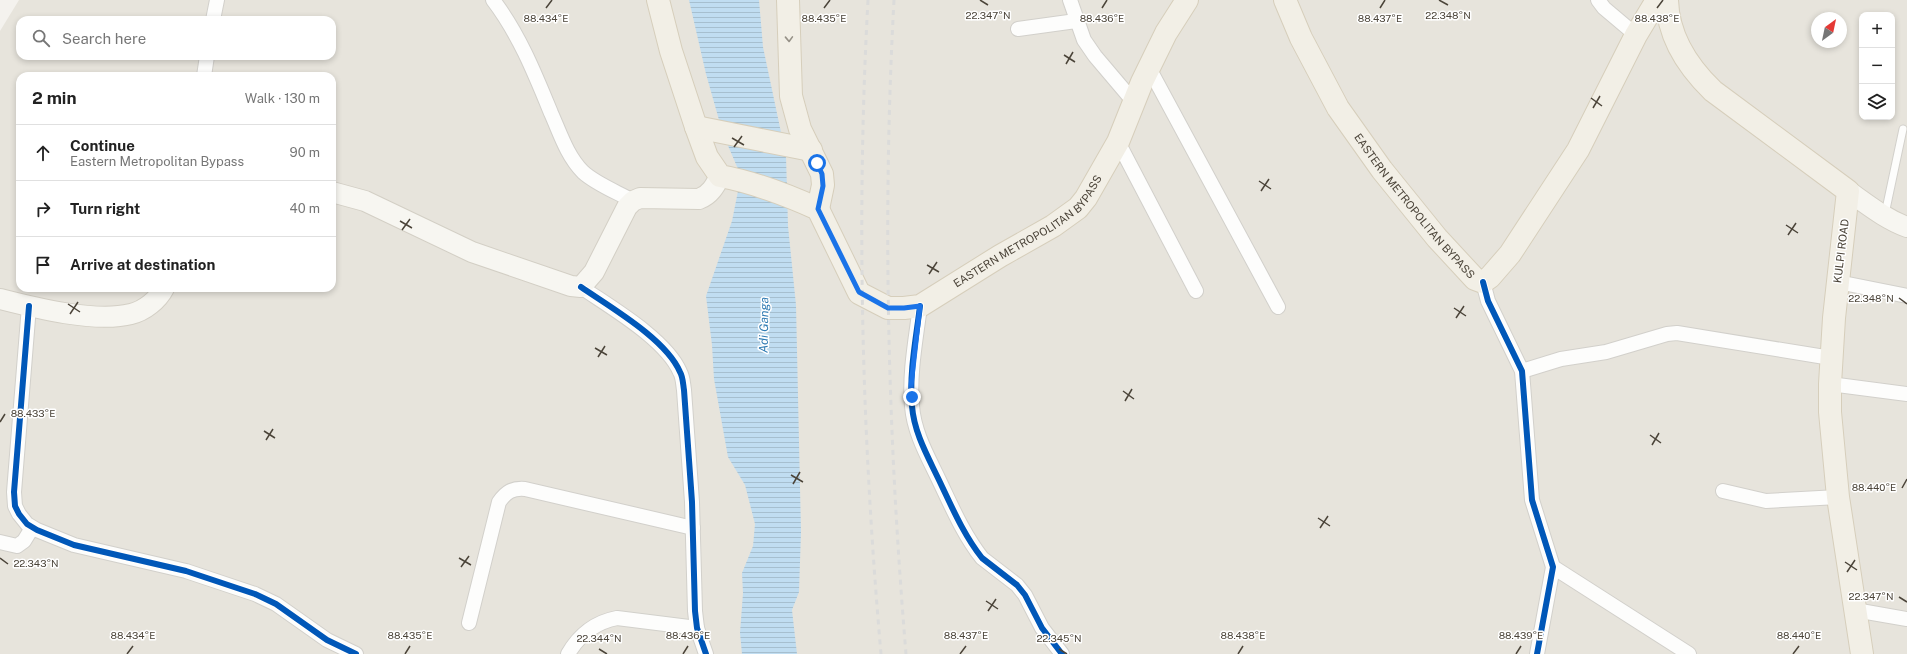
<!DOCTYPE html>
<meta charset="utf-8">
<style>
:root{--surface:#fff;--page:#f2f2f2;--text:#222;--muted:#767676;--line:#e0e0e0}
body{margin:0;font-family:"Public Sans",sans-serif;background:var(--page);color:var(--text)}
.controls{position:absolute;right:12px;top:12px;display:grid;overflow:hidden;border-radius:8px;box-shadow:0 2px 6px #0003}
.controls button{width:36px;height:36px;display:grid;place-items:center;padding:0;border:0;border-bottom:1px solid var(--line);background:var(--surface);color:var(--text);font:20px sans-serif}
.compass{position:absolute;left:1811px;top:12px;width:36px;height:36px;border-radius:50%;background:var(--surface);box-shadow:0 2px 6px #0003;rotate:33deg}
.stop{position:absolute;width:12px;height:12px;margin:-9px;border:3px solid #1a73e8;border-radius:50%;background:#fff}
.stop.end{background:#1a73e8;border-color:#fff;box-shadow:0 1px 4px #0008}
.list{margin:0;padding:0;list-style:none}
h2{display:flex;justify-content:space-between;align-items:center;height:52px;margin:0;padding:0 16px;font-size:17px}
h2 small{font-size:13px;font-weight:400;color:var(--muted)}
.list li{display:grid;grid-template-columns:26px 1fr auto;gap:12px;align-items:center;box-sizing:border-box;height:56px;padding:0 16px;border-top:1px solid var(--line)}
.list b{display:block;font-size:15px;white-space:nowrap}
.list p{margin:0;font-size:13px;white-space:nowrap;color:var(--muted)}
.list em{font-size:13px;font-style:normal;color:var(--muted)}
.icon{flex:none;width:22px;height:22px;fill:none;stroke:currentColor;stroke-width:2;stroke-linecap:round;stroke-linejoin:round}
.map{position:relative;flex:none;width:1907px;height:654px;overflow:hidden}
.search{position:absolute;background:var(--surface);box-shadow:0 2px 6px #0003;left:16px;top:16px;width:320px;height:44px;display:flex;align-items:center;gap:10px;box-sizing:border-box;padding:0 14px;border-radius:12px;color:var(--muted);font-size:15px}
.panel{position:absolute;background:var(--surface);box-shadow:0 2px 6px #0003;left:16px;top:72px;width:320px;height:220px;border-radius:12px}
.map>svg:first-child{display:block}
.residential{fill:#e7e4dc;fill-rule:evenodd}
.water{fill:url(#water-rules)}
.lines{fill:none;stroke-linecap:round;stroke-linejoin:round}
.service-casing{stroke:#d2d0cb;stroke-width:9}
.minor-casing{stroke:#d2d0cb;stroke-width:16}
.secondary-casing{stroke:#d3cfc5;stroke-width:22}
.primary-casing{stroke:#d6cebb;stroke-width:24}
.service{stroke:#fdfdfc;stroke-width:7}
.minor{stroke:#fdfdfc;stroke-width:14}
.secondary{stroke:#f7f6f1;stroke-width:20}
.primary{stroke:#f2efe6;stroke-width:22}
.rail{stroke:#dbdbda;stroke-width:3;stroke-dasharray:5 5;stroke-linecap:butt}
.cycleway-casing{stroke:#fff;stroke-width:8}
.cycleway{stroke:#0057b8;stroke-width:6}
.oneway{stroke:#969187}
.route{stroke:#1a73e8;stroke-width:5}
.ticks{fill:none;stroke:#4b4439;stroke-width:1.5}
.labels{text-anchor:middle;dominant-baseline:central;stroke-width:3;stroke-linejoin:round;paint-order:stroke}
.street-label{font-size:11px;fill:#4b4439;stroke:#fff}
.water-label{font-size:12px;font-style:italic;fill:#2e7ab2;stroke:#fff}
.ticks-label{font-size:10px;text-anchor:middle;fill:#4b4439;stroke:#fff;stroke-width:3;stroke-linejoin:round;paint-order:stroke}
</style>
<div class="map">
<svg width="1907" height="654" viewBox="0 0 1907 654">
<defs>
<pattern id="water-rules" width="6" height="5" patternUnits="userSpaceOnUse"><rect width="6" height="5" fill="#c0ddf1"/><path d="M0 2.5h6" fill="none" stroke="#a6bfcf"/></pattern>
</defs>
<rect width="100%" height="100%" fill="#f4f2ee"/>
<path class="residential" d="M19,0h1888v654h-1907v-623zM1862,15h30v102h-30zM1817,18h24v24h-24zM20,20h312v36h-312zM20,76h312v212h-312z"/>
<polygon class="water" points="689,0 759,0 763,47 786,156 788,226 796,305 801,532 799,592 792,610 797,654 742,654 740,633 743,593 742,573 753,546 755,524 745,485 728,457 714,379 712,345 706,296 732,221 741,176 723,134 706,74"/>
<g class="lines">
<defs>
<polyline id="service" points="1885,214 1903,129"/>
<g id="minor">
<path d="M493,0c26,34 42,74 58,113 9,20 16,43 32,59 13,12 34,20 50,29"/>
<polyline points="1070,0 1084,40 1095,56 1134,102"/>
<polyline points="1598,0 1604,8 1636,35"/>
<polyline points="213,20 217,0"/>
<polyline points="1018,29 1076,21"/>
<polyline points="1149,68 1278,307"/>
<polyline points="204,76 207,56"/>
<polyline points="1118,142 1196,291"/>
<polyline points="1483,282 1488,301 1522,371 1532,500 1553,567 1537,654"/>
<polyline points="1838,282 1907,296"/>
<path d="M581,287c29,20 85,52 99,85 3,5 3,12 4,18l8,112 3,109 2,17 9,26"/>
<polyline points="29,306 14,492 15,506 19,514 27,524 37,530 74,545 186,571 255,594 276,604 327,640 356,654"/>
<path d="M920,306c-4,33 -11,67 -8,100 2,26 15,49 26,72 13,27 25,56 44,80l35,27 8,10 17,33 20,26"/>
<polyline points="1522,371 1561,359 1606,352 1667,334 1677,333 1831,358"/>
<polyline points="1830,384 1907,394"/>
<polyline points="1723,491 1766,501 1838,497"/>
<polyline points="0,542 17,546 24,541 32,528"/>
<polyline points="1553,567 1689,654"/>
<polyline points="1855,610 1907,619"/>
<path d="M469,623l30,-121c7,-10 13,-14 26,-13l168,39"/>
<path d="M568,654c11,-19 28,-32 49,-36l80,10"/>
</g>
<g id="secondary">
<path d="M1848,191c19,13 37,28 59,36"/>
<path d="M332,192l33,9 107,51 99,34 10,1 13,-15 33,-65 6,-6 7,-3 59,1c11,-4 16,-13 21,-23"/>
<path d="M0,299c35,9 96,24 131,15 13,-3 27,-14 33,-26"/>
</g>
<g id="primary">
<path id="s1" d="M658,0l13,51 25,76 11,30 13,19c33,6 67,19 98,33l41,84 29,15h16l16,-2 80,-50 53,-30 25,-18 8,-10 32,-56 24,-60 24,-49 21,-33"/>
<polyline points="788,0 791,96 800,129 822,174 823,185 818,209"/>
<path id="s2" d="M1285,0l16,38 37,70 44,62 55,68 38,41 8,3 7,-5 20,-23 68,-104 58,-115 21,-35"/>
<path d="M1667,0c1,37 20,66 46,91l135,100 -14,127 -4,66v28l8,85 24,157"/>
<polyline points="696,127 811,150"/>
</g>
</defs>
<use href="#service" class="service-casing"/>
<use href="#minor" class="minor-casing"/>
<use href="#secondary" class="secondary-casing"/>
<use href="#primary" class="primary-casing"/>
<use href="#service" class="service"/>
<use href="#minor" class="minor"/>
<use href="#secondary" class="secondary"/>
<use href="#primary" class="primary"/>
<g class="rail">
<path d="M868,0c-12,218 -6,437 13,654"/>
<path d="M894,0c-12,218 -6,437 12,654"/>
</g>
<defs>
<g id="cycleway">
<polyline points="1483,282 1488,301 1522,371 1532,500 1553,567 1537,654"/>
<path d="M581,287c29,20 85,52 99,85 3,5 3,12 4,18l8,112 3,109 2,17 9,26"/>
<polyline points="29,306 14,492 15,506 19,514 27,524 37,530 74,545 186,571 255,594 276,604 327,640 356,654"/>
<path d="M920,306c-4,33 -11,67 -8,100 2,26 15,49 26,72 13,27 25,56 44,80l35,27 8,10 17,33 20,26"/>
</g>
</defs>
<use href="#cycleway" class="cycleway-casing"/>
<use href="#cycleway" class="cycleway"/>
</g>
<defs><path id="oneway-chevron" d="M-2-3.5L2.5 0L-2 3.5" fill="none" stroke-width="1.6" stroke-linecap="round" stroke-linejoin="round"/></defs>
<use class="oneway" href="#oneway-chevron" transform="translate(789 39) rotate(88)"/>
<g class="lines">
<polyline class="route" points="817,163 822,174 823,186 818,209 859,292 888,308 904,308 920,306 911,386 912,397"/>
</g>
<path class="ticks" d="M980,0l8,5M1439,0l9,5M546,8l6,-8M824,8l6,-8M1102,8l5,-8M1380,8l5,-8M1657,8l6,-8M1064,55l11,7M1066,64l7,-12M1591,98l11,8M1593,108l7,-12M732,138l12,7M734,147l8,-11M1259,181l12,8M1261,191l8,-12M400,221l12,7M1786,225l12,8M402,230l8,-11M1788,235l8,-12M927,265l12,7M929,274l8,-12M1899,298l8,6M68,304l12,8M1454,308l12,8M70,314l8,-12M1456,318l8,-12M595,348l12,7M598,357l7,-11M1123,391l11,8M1125,401l7,-12M0,422l5,-8M264,431l11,7M1650,435l11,8M266,440l7,-11M1652,445l7,-12M791,475l12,7M793,484l7,-12M1902,488l5,-9M1318,518l12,8M1320,528l8,-12M0,558l8,6M459,558l12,7M1845,562l12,8M461,567l8,-11M1847,572l8,-12M1899,597l8,5M986,601l12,8M988,611l8,-12M599,649l8,5M1059,649l8,5M127,654l6,-8M405,654l5,-8M683,654l5,-8M960,654l6,-8M1238,654l5,-8M1516,654l5,-8M1793,654l6,-8"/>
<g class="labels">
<g class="street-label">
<text stroke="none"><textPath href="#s2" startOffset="245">EASTERN METROPOLITAN BYPASS</textPath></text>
<text stroke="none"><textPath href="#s1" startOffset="582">EASTERN METROPOLITAN BYPASS</textPath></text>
<text transform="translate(1841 251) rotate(-83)">KULPI ROAD</text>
</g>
<g class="water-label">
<text transform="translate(764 325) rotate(-89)">Adi Ganga</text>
</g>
</g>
<g class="ticks-label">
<text x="988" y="19">22.347°N</text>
<text x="1448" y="19">22.348°N</text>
<text x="546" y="22">88.434°E</text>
<text x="1102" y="22">88.436°E</text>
<text x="824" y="22">88.435°E</text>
<text x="1380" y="22">88.437°E</text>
<text x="1657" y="22">88.438°E</text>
<text x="1871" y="302">22.348°N</text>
<text x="33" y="417">88.433°E</text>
<text x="1874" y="491">88.440°E</text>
<text x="36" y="567">22.343°N</text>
<text x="1871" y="600">22.347°N</text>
<text x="133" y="639">88.434°E</text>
<text x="410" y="639">88.435°E</text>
<text x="688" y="639">88.436°E</text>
<text x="966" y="639">88.437°E</text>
<text x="1243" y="639">88.438°E</text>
<text x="1521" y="639">88.439°E</text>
<text x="1799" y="639">88.440°E</text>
<text x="599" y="642">22.344°N</text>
<text x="1059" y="642">22.345°N</text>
</g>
</svg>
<div class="controls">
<button>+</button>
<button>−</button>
<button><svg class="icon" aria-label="layers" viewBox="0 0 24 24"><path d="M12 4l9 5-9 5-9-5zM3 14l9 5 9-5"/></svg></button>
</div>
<svg class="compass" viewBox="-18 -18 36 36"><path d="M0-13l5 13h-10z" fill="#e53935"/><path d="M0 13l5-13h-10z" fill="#767676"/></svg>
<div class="stop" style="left:817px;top:163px"></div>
<div class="stop end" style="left:912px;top:397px"></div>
<div class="search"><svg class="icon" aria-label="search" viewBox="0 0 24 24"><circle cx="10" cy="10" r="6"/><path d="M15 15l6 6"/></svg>Search here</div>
<section class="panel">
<h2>2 min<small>Walk · 130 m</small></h2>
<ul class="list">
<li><svg class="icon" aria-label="ahead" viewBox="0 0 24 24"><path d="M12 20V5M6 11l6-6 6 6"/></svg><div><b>Continue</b><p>Eastern Metropolitan Bypass</p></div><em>90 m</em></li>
<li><svg class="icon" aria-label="right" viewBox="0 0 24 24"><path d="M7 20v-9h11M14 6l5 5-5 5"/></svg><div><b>Turn right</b></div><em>40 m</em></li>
<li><svg class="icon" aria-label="arrive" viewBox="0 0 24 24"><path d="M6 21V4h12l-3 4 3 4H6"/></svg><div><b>Arrive at destination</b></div></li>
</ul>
</section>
</div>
